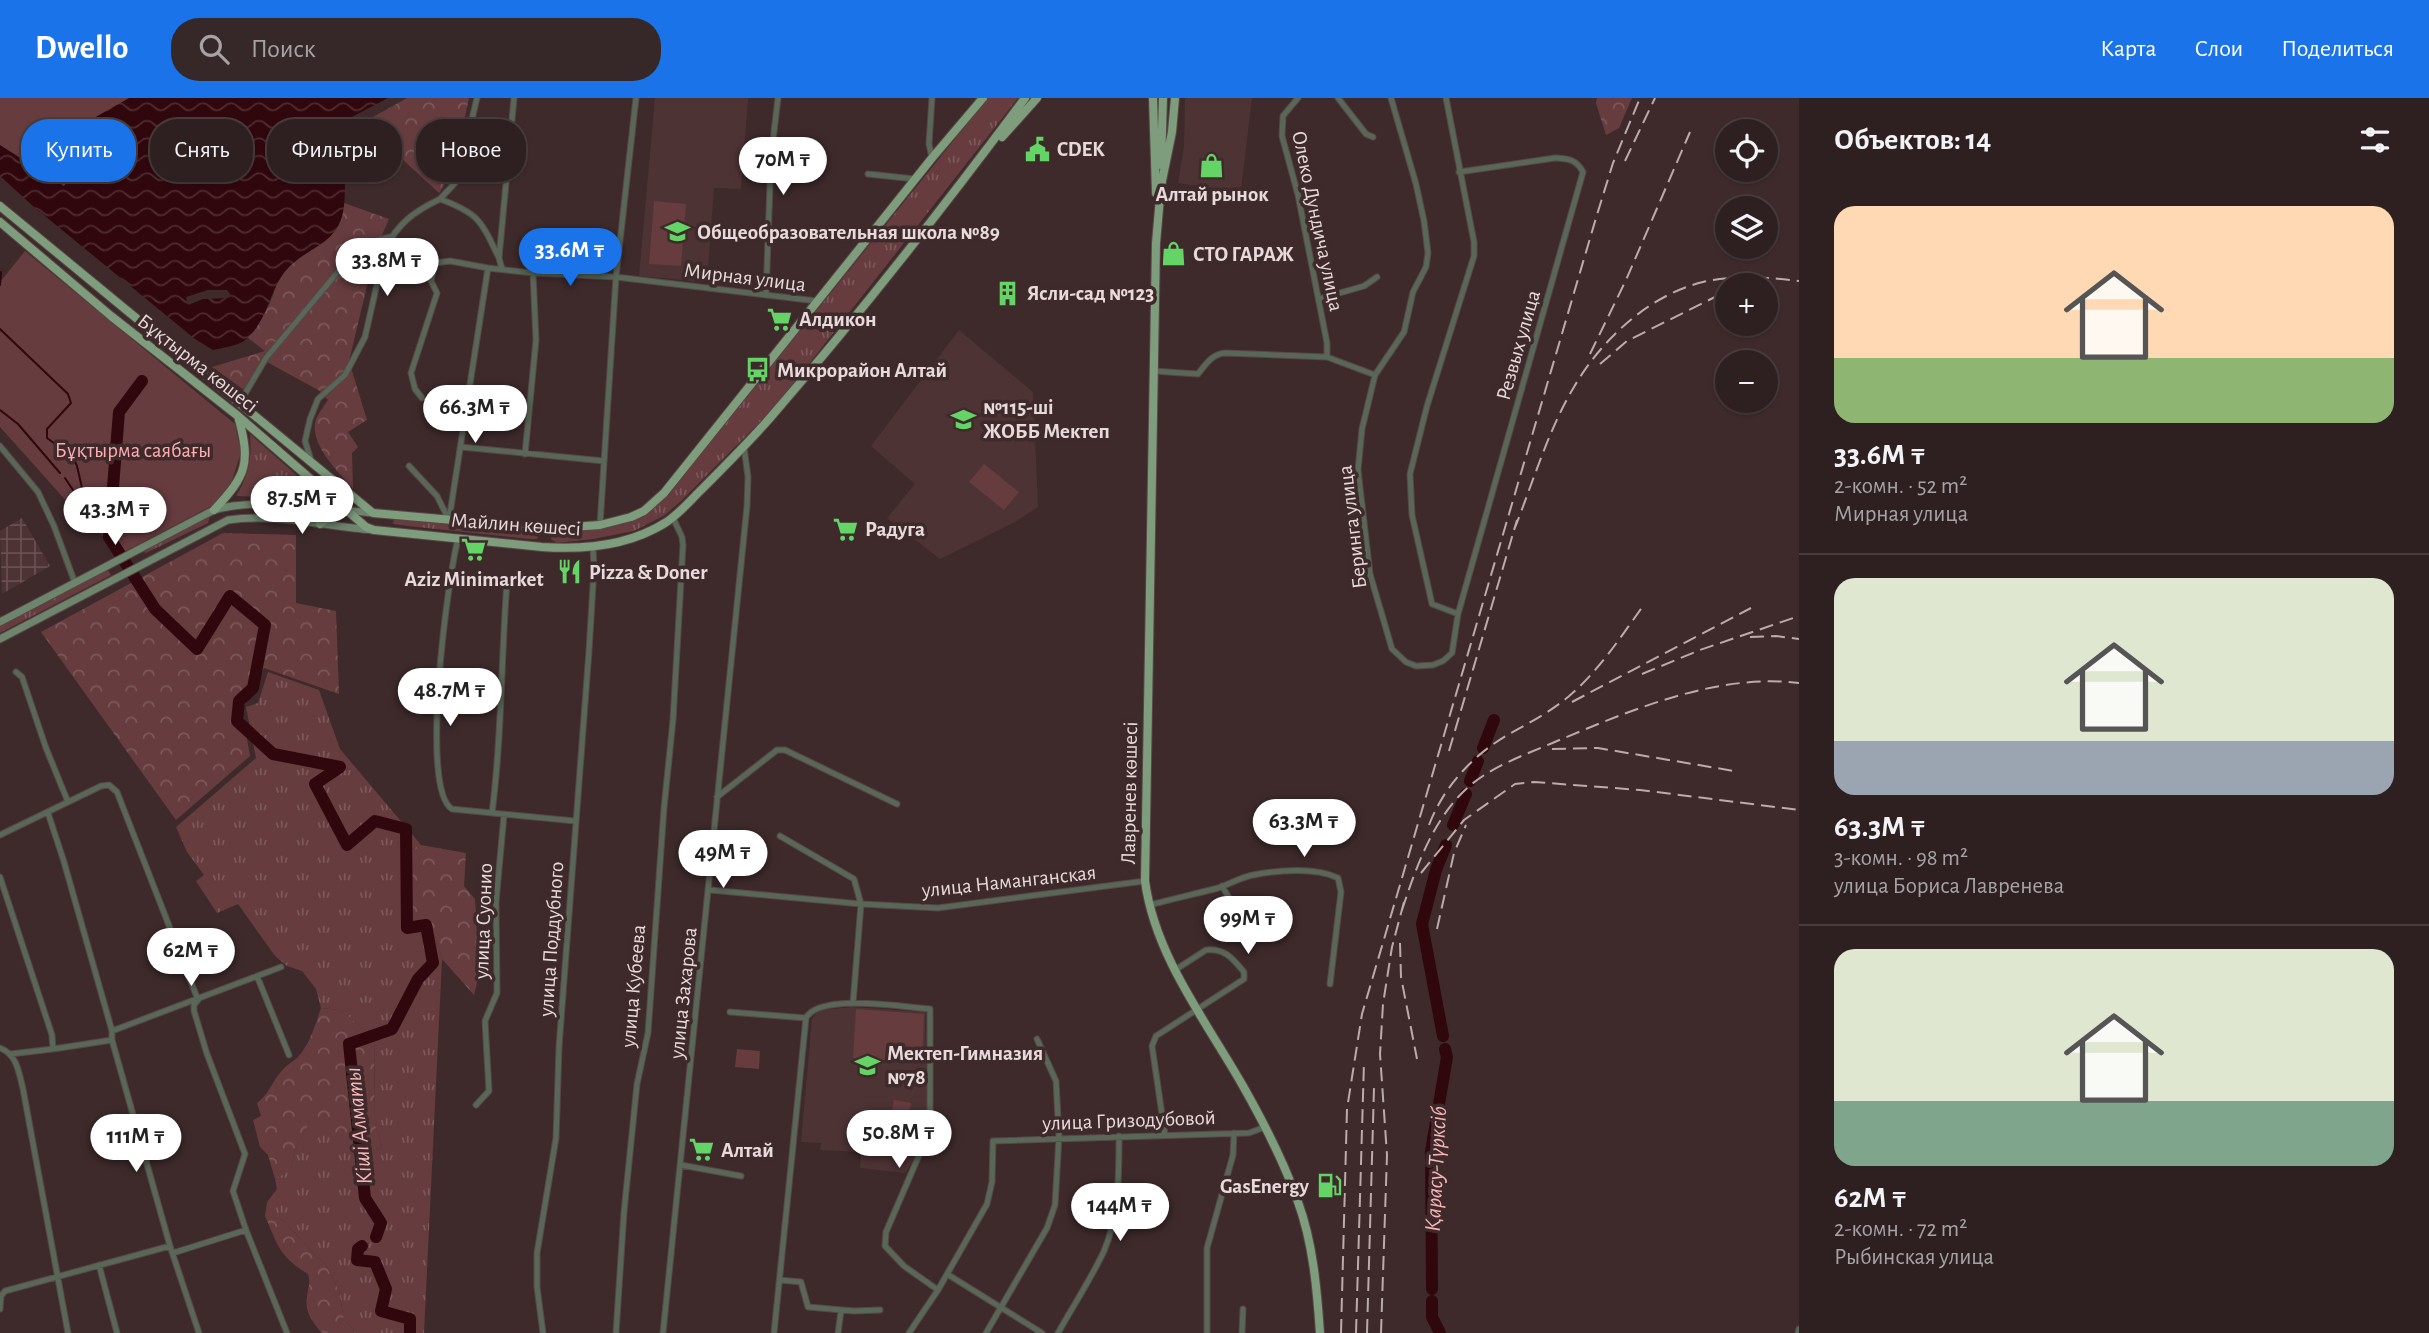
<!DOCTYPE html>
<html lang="ru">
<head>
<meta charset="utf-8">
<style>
	body { margin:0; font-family:"Alegreya Sans",sans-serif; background:#362829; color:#f1f3f6; height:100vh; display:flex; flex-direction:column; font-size:26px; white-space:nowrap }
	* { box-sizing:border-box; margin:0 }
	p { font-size:23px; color:#a7a3a5 }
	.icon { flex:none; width:38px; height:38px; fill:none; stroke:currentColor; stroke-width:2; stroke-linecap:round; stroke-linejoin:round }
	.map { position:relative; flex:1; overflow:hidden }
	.panel { display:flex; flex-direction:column; background:#2e2020; width:630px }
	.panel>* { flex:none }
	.hud { position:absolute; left:21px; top:21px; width:665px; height:63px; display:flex; gap:14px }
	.buttons { position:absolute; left:1715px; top:21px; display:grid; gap:14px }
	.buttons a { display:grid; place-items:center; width:63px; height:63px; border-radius:50%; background:#2e2020; box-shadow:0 2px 5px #0004,0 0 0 2px #493e3e; font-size:35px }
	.price { position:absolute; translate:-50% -60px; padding:0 16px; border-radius:24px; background:#fff; color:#222; font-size:23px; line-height:46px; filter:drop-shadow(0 2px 4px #0008) }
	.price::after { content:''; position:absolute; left:50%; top:42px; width:21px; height:16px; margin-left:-10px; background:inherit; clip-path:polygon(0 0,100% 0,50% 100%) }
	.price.active { background:#1a73e8; color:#fff }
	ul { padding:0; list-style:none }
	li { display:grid; align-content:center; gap:14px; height:371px; padding:0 35px }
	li+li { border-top:2px solid #493e3e }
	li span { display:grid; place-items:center; height:217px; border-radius:21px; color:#555 }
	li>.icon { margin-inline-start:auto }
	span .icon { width:126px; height:126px; fill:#fffc; stroke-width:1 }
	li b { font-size:30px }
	h2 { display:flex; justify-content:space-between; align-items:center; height:84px; padding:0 35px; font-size:30px }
	.chip { padding:0 24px; border-radius:28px; background:#2e2020; box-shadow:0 2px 5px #0004,0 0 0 2px #493e3e; font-size:24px; line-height:63px }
	.chip.active { background:#1a73e8; color:#fff }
	header { display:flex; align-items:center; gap:42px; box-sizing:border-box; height:98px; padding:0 35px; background:#1a73e8; color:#fff }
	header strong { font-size:33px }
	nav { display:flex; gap:38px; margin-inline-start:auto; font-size:24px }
	.search { width:490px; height:63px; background:#362829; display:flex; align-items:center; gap:18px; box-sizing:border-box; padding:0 24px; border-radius:28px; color:#a7a3a5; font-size:26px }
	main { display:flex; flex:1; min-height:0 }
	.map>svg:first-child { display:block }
</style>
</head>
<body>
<header>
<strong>Dwello</strong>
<div class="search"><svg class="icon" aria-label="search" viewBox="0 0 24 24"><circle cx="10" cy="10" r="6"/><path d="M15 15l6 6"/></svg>Поиск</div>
<nav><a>Карта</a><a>Слои</a><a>Поделиться</a></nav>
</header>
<main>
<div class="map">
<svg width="1799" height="1235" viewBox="0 0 1799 1235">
	<defs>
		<pattern id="industrial-grid" width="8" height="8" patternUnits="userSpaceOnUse" patternTransform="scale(1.75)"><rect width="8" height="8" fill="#4e3335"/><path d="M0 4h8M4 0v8" fill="none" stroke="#685052"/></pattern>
		<pattern id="grass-tufts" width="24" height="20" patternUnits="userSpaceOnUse" patternTransform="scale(1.75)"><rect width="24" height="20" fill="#663c3f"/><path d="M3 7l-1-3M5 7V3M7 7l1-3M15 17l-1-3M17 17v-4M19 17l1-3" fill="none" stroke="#7c585a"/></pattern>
		<pattern id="forest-crowns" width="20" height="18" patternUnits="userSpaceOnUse" patternTransform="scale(1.75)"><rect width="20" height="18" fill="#663c3f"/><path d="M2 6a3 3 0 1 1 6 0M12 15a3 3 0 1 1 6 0" fill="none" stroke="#7c585a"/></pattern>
		<pattern id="water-waves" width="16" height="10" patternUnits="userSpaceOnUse" patternTransform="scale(1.75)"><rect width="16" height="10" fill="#31070e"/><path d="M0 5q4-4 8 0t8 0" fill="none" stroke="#4f2b30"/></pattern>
	</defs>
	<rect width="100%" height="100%" fill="#3e2a2b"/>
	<path fill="#4e3335" d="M655,0H748L741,91L714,90L707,184L639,178Z
		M1185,0H1252L1241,91L1236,99L1231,102H1220L1211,91L1207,89L1178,85L1184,48Z
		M959,232L1033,294L1038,409L1015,424L940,461L887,420L915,386L871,348Z
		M852,909L925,914L927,1013L917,1055L905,1075L860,1070L861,1054L820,1052L821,1045L801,1044L812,921L816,915L823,912Z"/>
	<path fill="url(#industrial-grid)" d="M22,420L50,468L2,496L0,433Z"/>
	<path fill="url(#grass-tufts)" d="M988,0H1018L775,309L681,403L665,417L634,433L593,441L557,445L551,441L553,434C595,433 634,427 666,399Z
		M250,336L319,397L309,401L236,398C249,377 252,360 250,336Z
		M210,418L208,425L146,455L143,454Z
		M394,421L532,431L538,432L540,435L537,441H529L408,428L393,426Z
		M108,472L111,477L0,535V527Z
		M268,574L319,592L340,651L421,747L407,753L411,781L432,828L442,861L424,1235H356L344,1221L339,1193L325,1165L316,1158L283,1122L265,1118L267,1104L277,1091L275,1081L291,1071L294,1055L311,1020L361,1059L382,1049L375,1026L374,939L340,912L321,910L316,891L302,873L287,868L275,858L238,806L217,815L196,783L204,777L187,754L176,729L256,660L246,609L258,605Z"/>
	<path fill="url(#forest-crowns)" d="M407,0H469L453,74L439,95L402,61L354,62L357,28Z
		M1597,0H1632L1619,30L1606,37L1596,5Z
		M344,105L389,121L376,151L349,263L367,322L348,334L358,349L352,355L353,391C339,374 308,346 316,321C319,314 324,308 328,302L320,293L265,263V255L244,292L212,269L265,253L247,239C257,229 266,215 271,202C275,193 276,185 282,177C304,148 341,148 344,105Z
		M223,435L296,437V505L336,513L339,596L264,570L242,613L250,658L176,722L41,534Z
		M421,747L466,755L464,788L475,801L479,876L474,897L442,861L432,828L413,818L407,753Z
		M321,910L340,912L374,939L375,1026L382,1049L361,1059L311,1021L294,1055L291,1072L275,1081L268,1057L260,1049L253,1022L261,1018L257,1005C268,997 271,986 280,975C285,968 291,965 297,960C310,946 315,928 321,910Z
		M265,1118L283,1122L315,1157L325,1165L339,1193L344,1221L356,1235H322C313,1225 304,1213 307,1199C308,1189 311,1186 308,1176C279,1158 278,1148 265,1118Z"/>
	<path fill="#663c3f" d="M0,0H129L70,46L74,74L64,89L0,47Z
		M654,103L686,106L681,168L649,166Z
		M25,153L235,326L241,354L232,383L215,406L124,454L86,425L0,329V184Z
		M984,366L1019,394L1004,412L969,384Z
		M856,911L924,916L922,965L853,960Z
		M737,951L760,953L759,971L735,969Z
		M894,1002L911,1005L902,1051L886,1048Z"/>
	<path fill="url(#water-waves)" fill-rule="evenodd" d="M129,0H388L350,20L343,33C343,56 349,105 340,124C331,147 304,152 288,170C269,190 268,225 244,243C236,248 222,250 213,252L195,241L34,109L0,78V47L64,88L74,74L70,46L73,32ZM208,192H227L230,196L228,200L203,201L188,207L186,199Z"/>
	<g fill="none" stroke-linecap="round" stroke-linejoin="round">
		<path stroke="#31070e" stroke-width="2" d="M0,187L1,174
			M0,231L68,296L71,305L47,331V340L73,359L77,368L88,416L93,424L109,439
			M0,312L18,326L60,375
			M65,380L77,398L82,400"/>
		<path stroke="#31070e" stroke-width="12" d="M142,283L119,314L109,439L155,511L197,551L230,498L265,527L253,590L239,603L237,623L273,656L340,669L315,686L347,747L375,723L406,731L407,830L426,827L433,865L418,881L392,931L349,946L365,1100L381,1125L376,1139
			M1483,650L1494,622
			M1470,683L1478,663
			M1453,727L1466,696
			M1443,938L1422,826L1436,772L1446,747
			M362,1148L358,1151L357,1162L375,1164L386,1191L381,1213L410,1221V1235
			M1432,1191L1431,1053L1447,959L1445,951
			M1432,1203V1219L1440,1235"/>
		<defs>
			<path id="street" d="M932,0L929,46L932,60
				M1298,0L1283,18L1282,38L1298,97L1327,245V259
				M1338,0L1366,36L1373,39
				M1391,0L1416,86L1424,123L1428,155L1426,169L1413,194L1404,234L1375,277L1362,331L1358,372L1370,476L1392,551L1406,564L1416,568L1433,567L1443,563L1452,555L1458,516L1583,74C1576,61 1569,61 1555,60L1459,74
				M1446,0L1474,144V158L1427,308L1410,376L1412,417L1432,506L1458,516
				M868,76L915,81
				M440,101L455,85L460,71L477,0
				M502,171L499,160L514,0
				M766,197L771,59L778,0
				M1319,201L1364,188L1377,179
				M1153,273L1198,276C1206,266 1212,256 1225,255L1327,259L1375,277
				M422,300L415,291L411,275L437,195L431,183L435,165L450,163L488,170L533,175L616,179L817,203
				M239,306L266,260L357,151L367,145L390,139
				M0,348L38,394L54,428L75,485
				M461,349L604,363
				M525,356L536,242L533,175
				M311,362L305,343L310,321L318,301L345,277L365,239L385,151C398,125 415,113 440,101C480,116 481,123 499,160
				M409,368L437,398L449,422L488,170
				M600,427L616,179L636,0
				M458,441C448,479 419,691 452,711L575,723
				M16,574L22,579L46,650L68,704
				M717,699L777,652H785L897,706
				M48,715L64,764L112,933V942
				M492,715C502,639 501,561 507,484
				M0,737L101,688L109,687L117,694L198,902L194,907V913L207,956L245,1056L233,1093L246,1132L287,1235
				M780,738L854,781L861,806L853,905
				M0,779L52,937L53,951L10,956
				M1222,788L1245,826
				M710,792L861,806L938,810L1145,783
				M1150,807C1172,801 1195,796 1218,790C1230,786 1241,779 1253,777C1278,772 1316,769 1338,780L1341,794L1330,886
				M257,878L289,957
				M730,914L806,920
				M112,933L281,869
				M0,950C17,956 19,975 23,991L68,1235
				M53,951L112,942L170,1148L199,1235
				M476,1007L489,993L485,923L497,895L496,804L504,717
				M1165,1037L1152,948L1156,938L1244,881V874C1233,861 1225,850 1206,852L1175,872
				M681,1067L741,1078
				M173,1155L246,1132
				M99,1167L117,1235
				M947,1176L1042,1235
				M780,1182L801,1184L808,1209L854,1213L880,1212
				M0,1211L1,1198L5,1193L170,1148
				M543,1235L537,1189V1155L556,1040L559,949L589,553L594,471L593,449
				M616,1235L624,1114L637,986L648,935L664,710L673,622L683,447L682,439L673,420
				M663,1235L747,408L748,379L744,349
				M774,1235L806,920C819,895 904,909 930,911V1015L920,1055L886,1134L885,1148L904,1168L938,1192
				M838,1235L841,1213
				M909,1235L938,1192L987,1106L992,1084L993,1043L1249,1035L1265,1029
				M986,1235L1047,1130L1055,1107L1059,1039L1056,983L1037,941
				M1058,1235C1073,1208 1091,1181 1104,1153C1119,1118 1119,1076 1119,1038
				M1207,1235V1150L1233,1057L1234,1035
				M1242,1235L1243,1211
				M1798,1235L1799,1231"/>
			<path id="secondary" d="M0,524L214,412C256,399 328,411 373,415
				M0,541L228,422C275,415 324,428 372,432"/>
			<path id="primary" d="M1153,0L1156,95
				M1175,0L1172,34L1161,88L1156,145L1145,783C1155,858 1206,923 1243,988C1264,1025 1284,1064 1298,1104C1313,1145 1317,1191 1320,1235
				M1002,39L1037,0
				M1161,67L1163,0
				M0,108L373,415L544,430L572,429L600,427L631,419L644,413L664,395L932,60L983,0
				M0,124L111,218L238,318L366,429L374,432L542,449C584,452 628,448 665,425C678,417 689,404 700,393C724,369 748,345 770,320C859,217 944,109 1025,0
				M214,412C247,377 251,365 238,318
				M320,426L338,412L341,404"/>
		</defs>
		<use href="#street" stroke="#594647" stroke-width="7"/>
		<use href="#secondary" stroke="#594647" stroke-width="9"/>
		<use href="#primary" stroke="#594647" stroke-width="10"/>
		<use href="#street" stroke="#586758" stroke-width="5"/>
		<use href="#secondary" stroke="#6e856d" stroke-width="7"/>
		<use href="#primary" stroke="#7e9d7d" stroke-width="8"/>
		<path stroke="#bbabac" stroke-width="2" stroke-dasharray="14 7" stroke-linecap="butt" d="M1625,63L1655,0
			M1590,256L1626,182L1690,34
			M1600,266L1627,243L1721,196
			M1514,432C1532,387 1549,330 1574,289C1601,242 1649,197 1703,184C1734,177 1768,179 1799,183
			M1750,539L1776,538L1799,541
			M1642,576L1700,552L1799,518
			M1572,604L1751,510
			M1552,651L1598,650L1734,673
			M1449,653L1517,422
			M1429,727C1444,688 1473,657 1509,636C1529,625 1550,614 1568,599C1598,574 1620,540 1643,508
			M1421,775L1464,722L1515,686L1534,684L1640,692L1799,712
			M1402,812C1416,770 1431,726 1463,694C1488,669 1525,657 1557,643C1632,612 1716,575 1799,585
			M1437,831L1454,755L1466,727
			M1400,845L1401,879L1417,961
			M1341,1235L1347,1011L1362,916L1596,120L1613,65L1640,0
			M1356,1235L1364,964
			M1367,1235L1374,990
			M1381,1235L1387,1057L1380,956L1383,906L1392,849L1404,804"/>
	</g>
	<defs>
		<symbol id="civic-bare" viewBox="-9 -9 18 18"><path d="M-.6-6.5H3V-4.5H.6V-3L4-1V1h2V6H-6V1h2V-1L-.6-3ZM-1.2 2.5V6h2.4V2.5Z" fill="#65d467" stroke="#3e2a2b" stroke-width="2.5" paint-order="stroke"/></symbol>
		<symbol id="shop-bare" viewBox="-9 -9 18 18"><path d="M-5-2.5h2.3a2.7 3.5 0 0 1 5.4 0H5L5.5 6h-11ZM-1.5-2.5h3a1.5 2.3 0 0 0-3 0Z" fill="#65d467" stroke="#3e2a2b" stroke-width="2.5" paint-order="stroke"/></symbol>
		<symbol id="school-bare" viewBox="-9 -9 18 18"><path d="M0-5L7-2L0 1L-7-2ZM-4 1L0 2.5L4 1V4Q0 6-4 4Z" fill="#65d467" stroke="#3e2a2b" stroke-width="2.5" paint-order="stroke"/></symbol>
		<symbol id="building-bare" viewBox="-9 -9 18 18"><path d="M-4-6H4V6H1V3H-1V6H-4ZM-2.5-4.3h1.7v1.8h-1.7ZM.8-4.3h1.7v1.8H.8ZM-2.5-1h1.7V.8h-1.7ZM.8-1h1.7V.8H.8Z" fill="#65d467" stroke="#3e2a2b" stroke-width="2.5" paint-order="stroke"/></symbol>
		<symbol id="supermarket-bare" viewBox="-9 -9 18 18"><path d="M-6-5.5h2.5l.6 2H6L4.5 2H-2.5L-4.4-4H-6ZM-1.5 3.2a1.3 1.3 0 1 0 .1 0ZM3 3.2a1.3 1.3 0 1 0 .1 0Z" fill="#65d467" stroke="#3e2a2b" stroke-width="2.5" paint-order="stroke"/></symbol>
		<symbol id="bus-bare" viewBox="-9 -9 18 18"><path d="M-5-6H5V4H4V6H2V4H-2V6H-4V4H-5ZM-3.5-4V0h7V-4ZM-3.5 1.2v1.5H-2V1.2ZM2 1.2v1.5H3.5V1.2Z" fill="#65d467" stroke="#3e2a2b" stroke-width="2.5" paint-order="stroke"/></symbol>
		<symbol id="restaurant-bare" viewBox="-9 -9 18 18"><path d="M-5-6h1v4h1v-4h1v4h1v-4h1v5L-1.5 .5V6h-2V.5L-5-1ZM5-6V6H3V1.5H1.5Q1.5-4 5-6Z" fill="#65d467" stroke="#3e2a2b" stroke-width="2.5" paint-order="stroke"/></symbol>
		<symbol id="fuel-bare" viewBox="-9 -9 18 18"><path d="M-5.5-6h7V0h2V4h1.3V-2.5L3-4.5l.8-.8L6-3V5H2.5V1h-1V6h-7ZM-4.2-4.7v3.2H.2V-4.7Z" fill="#65d467" stroke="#3e2a2b" stroke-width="2.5" paint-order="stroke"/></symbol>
	</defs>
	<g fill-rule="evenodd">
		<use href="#civic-bare" x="1020" y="34" width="35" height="35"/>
		<use href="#shop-bare" x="1194" y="50" width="35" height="35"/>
		<use href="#school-bare" x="660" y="116" width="35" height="35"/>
		<use href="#shop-bare" x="1156" y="138" width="35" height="35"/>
		<use href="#building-bare" x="990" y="178" width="35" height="35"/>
		<use href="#supermarket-bare" x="762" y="204" width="35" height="35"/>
		<use href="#bus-bare" x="740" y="254" width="35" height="35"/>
		<use href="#school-bare" x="946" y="304" width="35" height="35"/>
		<use href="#supermarket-bare" x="828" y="414" width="35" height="35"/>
		<use href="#supermarket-bare" x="456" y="434" width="35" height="35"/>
		<use href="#restaurant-bare" x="552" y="456" width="35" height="35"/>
		<use href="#school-bare" x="850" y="950" width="35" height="35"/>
		<use href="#supermarket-bare" x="684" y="1034" width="35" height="35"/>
		<use href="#fuel-bare" x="1312" y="1070" width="35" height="35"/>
	</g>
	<g text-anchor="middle" stroke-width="7" stroke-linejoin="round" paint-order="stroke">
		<g font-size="21" font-weight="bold" fill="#e8dadb" stroke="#3e2a2b" text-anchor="start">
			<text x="1057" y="58">CDEK</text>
			<text x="1212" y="103" text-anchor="middle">Алтай рынок</text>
			<text x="697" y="141">Общеобразовательная школа №89</text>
			<text x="1193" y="163">СТО ГАРАЖ</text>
			<text x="1027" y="202">Ясли-сад №123</text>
			<text x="799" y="228">Алдикон</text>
			<text x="777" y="279">Микрорайон Алтай</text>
			<text x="983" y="316">№115-ші<tspan x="983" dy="24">ЖОББ Мектеп</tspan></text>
			<text x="865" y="438">Радуга</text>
			<text x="589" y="481">Pizza &amp; Doner</text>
			<text x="474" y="488" text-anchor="middle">Aziz Minimarket</text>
			<text x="887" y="962">Мектеп-Гимназия<tspan x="887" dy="24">№78</tspan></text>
			<text x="721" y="1059">Алтай</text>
			<text x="1309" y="1095" text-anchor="end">GasEnergy</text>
		</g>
		<g font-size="21" fill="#e8dadb" stroke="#3e2a2b">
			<text transform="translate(1318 123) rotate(78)" y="7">Олеко Дундича улица</text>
			<text transform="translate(745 179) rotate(7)" y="7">Мирная улица</text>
			<text transform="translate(1518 247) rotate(-74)" y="7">Резвых улица</text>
			<text transform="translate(198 265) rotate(38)" y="7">Бұқтырма көшесі</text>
			<text transform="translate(516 426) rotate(4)" y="7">Майлин көшесі</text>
			<text transform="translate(1352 429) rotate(-97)" y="7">Беринга улица</text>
			<text transform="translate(1129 695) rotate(-89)" y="7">Лавренев көшесі</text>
			<text transform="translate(1009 783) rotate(-6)" y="7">улица Наманганская</text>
			<text transform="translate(483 823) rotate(-88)" y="7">улица Суонио</text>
			<text transform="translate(551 841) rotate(-86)" y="7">улица Поддубного</text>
			<text transform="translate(633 888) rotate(-85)" y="7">улица Кубеева</text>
			<text transform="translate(683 895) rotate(-84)" y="7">улица Захарова</text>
			<text transform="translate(1129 1022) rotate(-2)" y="7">улица Гризодубовой</text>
		</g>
		<g font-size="21" fill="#ffadb2" stroke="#3e2a2b">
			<text x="133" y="359">Бұқтырма саябағы</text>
		</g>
		<g font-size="23" font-style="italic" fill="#f7b5b9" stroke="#3e2a2b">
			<text transform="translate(358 1028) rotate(-96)" y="8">Кіші Алматы</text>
			<text transform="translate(1435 1071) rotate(-87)" y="8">Қарасу-Түрксіб</text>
		</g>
	</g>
</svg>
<div class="buttons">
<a><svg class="icon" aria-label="locate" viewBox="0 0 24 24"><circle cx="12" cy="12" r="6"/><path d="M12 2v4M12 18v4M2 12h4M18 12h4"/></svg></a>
<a><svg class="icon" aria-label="layers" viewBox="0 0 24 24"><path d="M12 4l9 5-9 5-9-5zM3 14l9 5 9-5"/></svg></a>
<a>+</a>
<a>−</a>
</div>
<b class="price" style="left:783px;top:99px">70M ₸</b>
<b class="price active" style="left:570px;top:190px">33.6M ₸</b>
<b class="price" style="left:387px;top:200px">33.8M ₸</b>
<b class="price" style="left:475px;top:347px">66.3M ₸</b>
<b class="price" style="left:302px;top:438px">87.5M ₸</b>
<b class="price" style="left:115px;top:449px">43.3M ₸</b>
<b class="price" style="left:450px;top:630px">48.7M ₸</b>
<b class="price" style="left:1304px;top:761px">63.3M ₸</b>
<b class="price" style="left:723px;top:792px">49M ₸</b>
<b class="price" style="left:1248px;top:858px">99M ₸</b>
<b class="price" style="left:191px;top:890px">62M ₸</b>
<b class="price" style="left:899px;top:1072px">50.8M ₸</b>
<b class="price" style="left:136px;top:1076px">111M ₸</b>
<b class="price" style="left:1120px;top:1145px">144M ₸</b>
<div class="hud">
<a class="chip active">Купить</a>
<a class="chip">Снять</a>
<a class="chip">Фильтры</a>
<a class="chip">Новое</a>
</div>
</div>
<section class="panel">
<h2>Объектов: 14<svg class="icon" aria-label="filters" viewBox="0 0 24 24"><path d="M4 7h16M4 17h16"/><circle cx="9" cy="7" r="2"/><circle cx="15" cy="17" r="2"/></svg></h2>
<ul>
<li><span style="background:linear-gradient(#ffd9b3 70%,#8fb573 0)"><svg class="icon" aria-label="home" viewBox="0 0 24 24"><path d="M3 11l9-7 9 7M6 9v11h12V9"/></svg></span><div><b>33.6M ₸</b><p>2-комн. · 52 m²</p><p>Мирная улица</p></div></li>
<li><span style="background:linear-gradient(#dfe7d0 75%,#9aa5b1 0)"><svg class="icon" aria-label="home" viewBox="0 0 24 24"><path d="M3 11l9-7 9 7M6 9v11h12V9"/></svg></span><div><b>63.3M ₸</b><p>3-комн. · 98 m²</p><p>улица Бориса Лавренева</p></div></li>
<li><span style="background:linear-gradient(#dfe7d0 70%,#7fa58c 0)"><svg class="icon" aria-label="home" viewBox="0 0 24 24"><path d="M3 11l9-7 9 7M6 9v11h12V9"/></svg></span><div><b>62M ₸</b><p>2-комн. · 72 m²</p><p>Рыбинская улица</p></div></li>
</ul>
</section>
</main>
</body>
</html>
